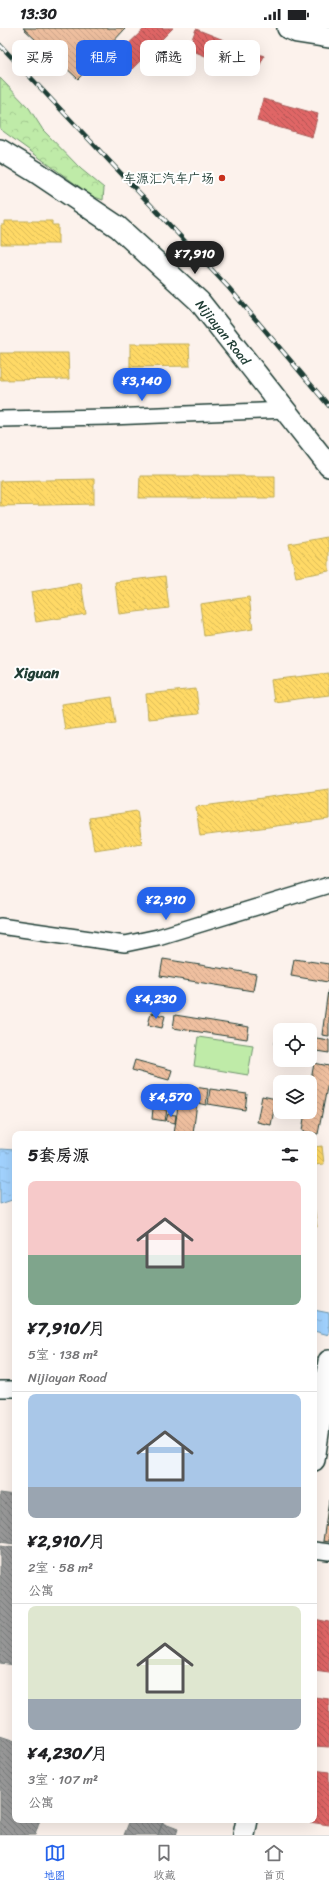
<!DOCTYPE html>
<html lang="zh">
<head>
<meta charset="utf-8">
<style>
	body { margin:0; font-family:Sriracha,"LXGW WenKai TC",sans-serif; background:#f6f6f6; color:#202124; height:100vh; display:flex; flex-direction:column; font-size:15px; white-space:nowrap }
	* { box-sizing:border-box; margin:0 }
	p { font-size:13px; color:#757577 }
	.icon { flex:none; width:22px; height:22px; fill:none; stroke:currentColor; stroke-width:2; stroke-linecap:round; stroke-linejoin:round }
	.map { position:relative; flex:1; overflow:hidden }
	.sheet { position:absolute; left:12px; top:1103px; width:305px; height:692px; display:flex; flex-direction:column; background:#fff; border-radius:8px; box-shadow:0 4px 16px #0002 }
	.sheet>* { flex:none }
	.top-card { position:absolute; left:12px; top:12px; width:305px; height:36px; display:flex; gap:8px }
	.controls { position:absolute; left:273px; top:995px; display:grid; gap:8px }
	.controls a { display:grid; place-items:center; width:44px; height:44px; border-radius:8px; background:#fff; box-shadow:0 4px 16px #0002; font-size:20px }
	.price { position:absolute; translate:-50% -34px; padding:0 9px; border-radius:14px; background:#2563eb; color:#fff; font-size:13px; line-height:26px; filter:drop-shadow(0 1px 2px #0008) }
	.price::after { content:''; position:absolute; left:50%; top:24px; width:12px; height:9px; margin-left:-6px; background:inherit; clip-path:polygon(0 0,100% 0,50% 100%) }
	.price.selected { background:#222; color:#fff }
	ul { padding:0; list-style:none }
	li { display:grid; align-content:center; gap:8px; height:212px; padding:0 16px }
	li+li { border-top:1px solid #e0e0e0 }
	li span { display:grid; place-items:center; height:124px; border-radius:8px; color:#555 }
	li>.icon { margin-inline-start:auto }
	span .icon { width:72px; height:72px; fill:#fffc; stroke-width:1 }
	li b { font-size:17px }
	h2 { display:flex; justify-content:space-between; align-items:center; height:48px; padding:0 16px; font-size:17px }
	.tag { padding:0 14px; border-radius:8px; background:#fff; box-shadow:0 4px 16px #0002; font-size:14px; line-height:36px }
	.tag.selected { background:#2563eb; color:#fff }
	.status { display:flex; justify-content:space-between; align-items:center; height:28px; padding:0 20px; background:#fff; direction:ltr }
	.status svg { height:11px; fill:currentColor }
	.menu { display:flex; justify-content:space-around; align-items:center; height:56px; border-top:1px solid #e0e0e0; background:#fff; font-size:11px; color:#757577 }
	.menu a { display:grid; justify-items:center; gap:2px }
	.menu .selected { color:#2563eb }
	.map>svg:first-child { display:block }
</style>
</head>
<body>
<div class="status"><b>13:30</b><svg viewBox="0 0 49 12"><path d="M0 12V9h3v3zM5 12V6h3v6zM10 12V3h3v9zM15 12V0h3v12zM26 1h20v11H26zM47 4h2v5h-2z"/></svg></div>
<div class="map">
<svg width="329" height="1807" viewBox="0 0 329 1807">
	<defs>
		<pattern id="forest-crowns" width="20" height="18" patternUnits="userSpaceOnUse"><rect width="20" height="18" fill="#bfeba8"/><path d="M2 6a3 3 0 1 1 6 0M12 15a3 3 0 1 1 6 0" fill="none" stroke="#a4ca91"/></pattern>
		<pattern id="water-ripples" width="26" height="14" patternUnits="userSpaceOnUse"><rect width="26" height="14" fill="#a2d3ff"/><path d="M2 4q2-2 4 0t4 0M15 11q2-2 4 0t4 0" fill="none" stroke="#8bb6db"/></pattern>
		<pattern id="homes-back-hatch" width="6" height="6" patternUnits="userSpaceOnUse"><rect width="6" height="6" fill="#ffd966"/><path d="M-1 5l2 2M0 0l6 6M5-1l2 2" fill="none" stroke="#dabb59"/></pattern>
		<pattern id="shops-back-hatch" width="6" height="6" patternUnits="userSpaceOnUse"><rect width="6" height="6" fill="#e06666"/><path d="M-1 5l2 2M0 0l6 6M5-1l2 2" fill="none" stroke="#b55555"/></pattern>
		<pattern id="industry-back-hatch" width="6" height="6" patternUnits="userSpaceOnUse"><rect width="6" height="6" fill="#999"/><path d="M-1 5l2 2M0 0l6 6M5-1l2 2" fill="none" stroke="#7c7e7e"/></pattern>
		<pattern id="building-back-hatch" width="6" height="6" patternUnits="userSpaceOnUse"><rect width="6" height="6" fill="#efbf9f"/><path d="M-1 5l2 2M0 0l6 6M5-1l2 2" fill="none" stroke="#cca58a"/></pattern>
	</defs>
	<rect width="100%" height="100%" fill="#fcf2ec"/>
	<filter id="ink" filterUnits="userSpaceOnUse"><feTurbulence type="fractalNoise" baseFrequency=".025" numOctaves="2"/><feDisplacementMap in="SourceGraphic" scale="8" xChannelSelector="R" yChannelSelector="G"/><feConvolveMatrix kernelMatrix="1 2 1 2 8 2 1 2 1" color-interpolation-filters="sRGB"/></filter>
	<g filter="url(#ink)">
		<path fill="#bfeba8" stroke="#6f946e" d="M198,1009L253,1017L248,1047L194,1038Z"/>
		<path fill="url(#forest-crowns)" stroke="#6f946e" d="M0,50L29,80L43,102L81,141L104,160L103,172L92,168L0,101Z"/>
		<path fill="url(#water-ripples)" stroke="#6e97ae" d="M0,1121L15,1122V1171L0,1176Z
			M314,1282L329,1285V1307L314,1303Z"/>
		<path fill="url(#homes-back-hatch)" stroke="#bcaa57" d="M5,193H52V197H58V216H1V197H5Z
			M130,316H189L190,338L130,339Z
			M0,325H68L69,351L0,352Z
			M140,448H275V470H139Z
			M94,451V476L0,478V453Z
			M327,509L329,521V543L296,549L289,516Z
			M165,548L169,580L119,586L115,554Z
			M81,555L86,586L36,594L31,564Z
			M249,569L253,601L204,608L200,576Z
			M329,645V667L274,674L271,652Z
			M196,661L199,686L148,691L146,666Z
			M112,669L116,695L65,702L61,676Z
			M329,761V791L200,808L196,779Z
			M137,783L142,815L94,822L89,790Z
			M322,1118L324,1136L314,1137V1119Z
			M314,1178L317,1199H314Z"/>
		<path fill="url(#shops-back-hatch)" stroke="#a65a57" d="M145,0H173L132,41L118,26Z
			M196,1L264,28L255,48L188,21Z
			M263,71L318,86L312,109L257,93Z
			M314,1591L329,1594V1645L314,1643Z
			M314,1669L329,1671V1719L314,1718Z
			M314,1742L329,1744V1797L296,1792H314Z"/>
		<path fill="url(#industry-back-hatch)" stroke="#747d7b" d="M0,1465L15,1467V1516L0,1514Z
			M0,1518L15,1520V1637L0,1635Z
			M0,1708L15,1713V1792H40L35,1807H0Z
			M130,1792H164L158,1807H124Z
			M162,1795L178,1801L176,1807H158Z"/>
		<path fill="url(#building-back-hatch)" stroke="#1f3d34" d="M23,0H124L125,1L78,51Z
			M163,931L256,946L253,963L160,948Z
			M294,931L329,936L328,954L291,948Z
			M328,962H329V1008L322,1007Z
			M151,985L165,988L162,1000L148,997Z
			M175,987L249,999L247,1011L173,1000Z
			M277,1003L280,1004V1017L275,1016Z
			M310,1009L329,1012V1025L310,1022Z
			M135,1032L172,1042L169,1052L132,1042Z
			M314,1035L329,1038V1049L318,1106L302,1103L305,1084H310V1058Z
			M181,1057L208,1061L206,1077L197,1075L193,1106H174Z
			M210,1061L247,1066L245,1082L208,1076Z
			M262,1068L276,1071L271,1097L257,1094Z
			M153,1080L167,1082L165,1093L152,1091Z
			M168,1086L176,1087L175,1095L166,1093Z
			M329,1472V1514L323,1513Z"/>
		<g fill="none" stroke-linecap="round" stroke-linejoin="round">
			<defs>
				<path id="street" d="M0,391L110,389L285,382
					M0,898L125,916L158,909L329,857
					M0,1361H15
					M314,1522L329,1524"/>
				<g id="secondary">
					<path d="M288,0L297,4L329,9"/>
					<path id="s1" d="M0,122L36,144L118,199L199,273L329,438"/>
					<path d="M314,1432L329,1333"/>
					<path d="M244,1807L247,1792"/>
				</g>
			</defs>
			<use href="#street" stroke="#1f3d34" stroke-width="18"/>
			<use href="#secondary" stroke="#1f3d34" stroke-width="24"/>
			<use href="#street" stroke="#fff" stroke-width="15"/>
			<use href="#secondary" stroke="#fff" stroke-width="21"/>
			<defs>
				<path id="rail" d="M0,17L229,260L329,378"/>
			</defs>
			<use href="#rail" stroke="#1f3d34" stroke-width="4.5"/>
			<use href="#rail" stroke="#fff" stroke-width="3" stroke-dasharray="9" stroke-linecap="butt"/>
		</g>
	</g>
	<circle fill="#c8321e" stroke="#fff" stroke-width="1.5" cx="222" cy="150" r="4"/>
	<g text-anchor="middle" stroke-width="4" stroke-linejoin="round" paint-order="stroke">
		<g font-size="13" fill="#1f3d34" stroke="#fff" text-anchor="end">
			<text x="214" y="155">车源汇汽车广场</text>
		</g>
		<g font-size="13" fill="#1f3d34" stroke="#fff">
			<text dy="5" stroke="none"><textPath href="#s1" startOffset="290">Nijiayan Road</textPath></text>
		</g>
		<g font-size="15" font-weight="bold" fill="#1f3d34" stroke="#fff">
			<text x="37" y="650">Xiguan</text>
		</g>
	</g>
</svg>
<div class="controls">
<a><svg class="icon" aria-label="locate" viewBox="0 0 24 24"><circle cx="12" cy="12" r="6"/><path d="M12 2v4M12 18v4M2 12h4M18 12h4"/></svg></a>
<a><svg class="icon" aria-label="layers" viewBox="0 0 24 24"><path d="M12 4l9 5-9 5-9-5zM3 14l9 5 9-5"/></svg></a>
</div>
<b class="price selected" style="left:195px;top:247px">¥7,910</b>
<b class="price" style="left:142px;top:374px">¥3,140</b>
<b class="price" style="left:166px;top:893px">¥2,910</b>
<b class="price" style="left:156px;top:992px">¥4,230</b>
<b class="price" style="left:171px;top:1090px">¥4,570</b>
<div class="top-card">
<a class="tag">买房</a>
<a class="tag selected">租房</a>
<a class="tag">筛选</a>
<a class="tag">新上</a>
</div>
<section class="sheet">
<h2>5套房源<svg class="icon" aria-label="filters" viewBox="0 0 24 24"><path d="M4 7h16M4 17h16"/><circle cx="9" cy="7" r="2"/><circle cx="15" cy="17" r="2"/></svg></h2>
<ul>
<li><span style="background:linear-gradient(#f6c9c9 60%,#7fa58c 0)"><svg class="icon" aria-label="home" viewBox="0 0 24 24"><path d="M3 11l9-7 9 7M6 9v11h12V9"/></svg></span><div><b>¥7,910/月</b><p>5室 · 138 m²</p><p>Nijiayan Road</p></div></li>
<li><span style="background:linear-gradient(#a9c7e8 75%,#9aa5b1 0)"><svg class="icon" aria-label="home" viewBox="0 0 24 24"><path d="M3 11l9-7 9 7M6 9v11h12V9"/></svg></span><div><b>¥2,910/月</b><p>2室 · 58 m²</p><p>公寓</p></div></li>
<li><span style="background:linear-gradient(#dfe7d0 75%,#9aa5b1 0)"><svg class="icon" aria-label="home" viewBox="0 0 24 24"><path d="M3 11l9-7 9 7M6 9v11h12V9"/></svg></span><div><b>¥4,230/月</b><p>3室 · 107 m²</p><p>公寓</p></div></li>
</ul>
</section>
</div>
<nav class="menu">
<a class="selected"><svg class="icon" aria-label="map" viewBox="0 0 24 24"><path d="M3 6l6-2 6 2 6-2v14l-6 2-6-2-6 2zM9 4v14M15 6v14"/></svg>地图</a>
<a><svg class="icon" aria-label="saved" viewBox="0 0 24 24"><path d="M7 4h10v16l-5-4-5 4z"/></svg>收藏</a>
<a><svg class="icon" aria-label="home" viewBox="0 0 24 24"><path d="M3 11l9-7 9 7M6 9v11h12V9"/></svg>首页</a>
</nav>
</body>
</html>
